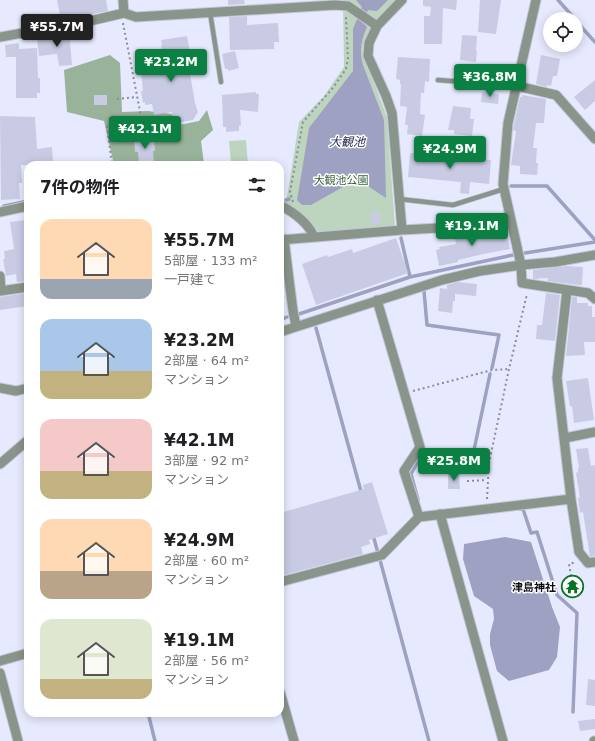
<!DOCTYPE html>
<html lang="ja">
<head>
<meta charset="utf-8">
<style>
	body { margin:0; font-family:"DejaVu Sans","Noto Sans JP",sans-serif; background:#f2f2f2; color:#202124; height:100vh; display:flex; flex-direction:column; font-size:15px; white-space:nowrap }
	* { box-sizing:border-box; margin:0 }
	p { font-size:13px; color:#757577 }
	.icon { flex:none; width:22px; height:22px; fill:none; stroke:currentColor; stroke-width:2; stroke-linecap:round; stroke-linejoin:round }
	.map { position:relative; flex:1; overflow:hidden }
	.side { position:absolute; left:24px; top:161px; width:260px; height:556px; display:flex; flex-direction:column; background:#fff; border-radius:12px; box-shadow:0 2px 10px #0003 }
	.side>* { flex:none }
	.controls { position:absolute; left:543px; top:12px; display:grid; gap:8px }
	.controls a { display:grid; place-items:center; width:40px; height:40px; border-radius:50%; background:#fff; box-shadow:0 2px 10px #0003; font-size:20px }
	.price { position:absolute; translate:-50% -34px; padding:0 9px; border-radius:4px; background:#0b8043; color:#fff; font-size:13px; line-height:26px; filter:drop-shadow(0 1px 2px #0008) }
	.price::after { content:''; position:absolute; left:50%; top:24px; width:12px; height:9px; margin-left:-6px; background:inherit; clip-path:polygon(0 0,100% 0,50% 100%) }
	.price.on { background:#222; color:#fff }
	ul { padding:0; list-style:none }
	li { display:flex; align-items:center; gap:12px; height:100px; padding:0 16px }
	li span { display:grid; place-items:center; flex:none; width:112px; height:80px; border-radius:12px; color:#555 }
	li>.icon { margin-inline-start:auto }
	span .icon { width:48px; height:48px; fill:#fffc; stroke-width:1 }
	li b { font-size:17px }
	h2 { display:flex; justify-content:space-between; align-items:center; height:48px; padding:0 16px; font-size:17px }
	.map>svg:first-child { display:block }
</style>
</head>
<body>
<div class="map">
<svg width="595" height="741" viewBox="0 0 595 741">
	<rect width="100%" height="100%" fill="#e7eafe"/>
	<path fill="#bdd4be" d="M343,0H397C381,17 364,29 363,53L387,117L395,227L319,232L286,203L299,122L324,96L344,67Z
		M246,140L248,165H205L231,163L229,141Z"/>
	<path fill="#99b39a" d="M110,55L120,63L122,112L148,111L172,114L179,125L199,121L207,110L213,130L201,141L204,164L202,165H114L104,121L67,112L64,70Z"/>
	<path fill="#9ea1c1" d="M356,0H388L377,11L368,10L362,22L367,27C361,40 359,51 363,65L384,120L386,198L357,179L311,205H302L297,200L309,128L353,71V29L362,7Z
		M505,537L531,542L552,607L560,627L557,657L549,670L509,681L497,671L490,645V634L494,619L493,609L474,596L463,559L464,544Z"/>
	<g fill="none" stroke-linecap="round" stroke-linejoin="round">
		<path stroke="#9ea1c1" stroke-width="3.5" d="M558,0L575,19
			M576,21L595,42
			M511,186H547L595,240
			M286,200L289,199
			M4,206L28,201
			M401,238L410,277
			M525,253L595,242
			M424,291L427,325L499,335L492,368
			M299,314L410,277L513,255
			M280,320L287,317
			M316,328L362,495
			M418,500L411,474L424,451L474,450L490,374
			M520,509H523L531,533L537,532L557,595L577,613L573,712
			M373,535L378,553
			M380,560L429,741
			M148,713L155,741"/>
	</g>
	<path fill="#c9cbe4" d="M57,0H106L108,11L61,20Z
		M228,0H244L245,4L228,5Z
		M423,0H457L456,10L443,8L442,44H424V16H430L431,7L423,6Z
		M480,0H501L496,34L478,32Z
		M247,16V25L278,23L279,42H274V49L230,50L229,17Z
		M69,31L72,65L59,66L57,54L39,56L37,38L56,37L55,33Z
		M462,35L477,36L476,51H477L476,62L460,60Z
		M187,36L190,52L187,56L195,103L198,112L193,120L181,122L180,119L174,120L172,112L154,115L152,104L145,105V102L143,103L141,91H143L141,70L165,67L161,45H162L161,40Z
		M19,43V49L37,48L38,78H40V93H37V98H16V57H6L5,45Z
		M235,51L239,68L228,71V69H225L222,54Z
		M541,55L560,59L557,76H553L551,86L547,85V87L536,84Z
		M398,57L430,59L429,82L425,81L424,93H421L420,114L425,115L422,136L407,134L408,125H405L407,107L400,106L401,84H400V80L396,79Z
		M595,80V101L585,110L574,97Z
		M256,92V94H259L258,112L240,110L241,126H239V131L226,132V127H223L222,95Z
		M482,92L499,94L498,104L481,102Z
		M94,95H107V105H94Z
		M522,95L546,99L544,123H536L533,148H537L536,163H538L537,175L520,174V166L511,165L516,131L513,130L514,124L520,97H522Z
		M453,106L471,108L470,119H474L472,136L454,134V130H448Z
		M0,116L35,117L37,149L52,147L53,161L48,162V165H21L22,183H19L20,199L1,200Z
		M148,136V140H154L155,151H153L154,165H139L138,152H135L134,137Z
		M410,153L491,160L489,184L470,182L469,194L460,193L461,182L408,177Z
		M371,212H380V224H371Z
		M26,220L28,235V281L17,282L16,274L6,276L3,259H5L4,251L14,249L10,222Z
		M478,229L480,238L507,232L510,249L483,254L458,260V262L439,266L436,250L440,249L439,247L456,244L454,234Z
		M396,238L408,273L316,305L302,264L327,255L328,257L352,249L353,253Z
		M566,266L583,267L582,285H578L547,281L548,278L533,279V270Z
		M458,282L477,284L476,296L455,294V301H453L452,313L438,311L440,288L447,289V285Z
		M28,293V306L0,310V297Z
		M546,293L560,295L555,341L536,339L537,325H542Z
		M572,297H577V303H588V306H592V317H595V342H584L585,355L566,356Z
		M588,378L594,420L574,423L572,406L570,407L566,381Z
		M588,448L591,466L595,465V556L590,557L583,512L580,513L578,498H580L576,473L578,472V468H579L576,449Z
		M448,474H459L460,489H448Z
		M372,482L388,534L369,540L370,544L361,547L363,554L280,576V513L364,489L363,485Z
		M588,679L595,680V706L586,705Z
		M595,719V729L580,731L578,721Z"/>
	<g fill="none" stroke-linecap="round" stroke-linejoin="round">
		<defs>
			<path id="lane" d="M210,12L221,82
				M438,80L517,86
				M399,199L453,205L504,189"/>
			<path id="street" d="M123,0L124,13
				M402,0L377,26L369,43L368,56L386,96L392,113L402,230
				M536,0L508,123L503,184L521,265L522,283L588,293L595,299
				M0,37L94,20L124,13L136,17L335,5L348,6L377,26
				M517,86L556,95L595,139
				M280,205C293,212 308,222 314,237
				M0,212L28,206
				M284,239L293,311L296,326
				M280,240L402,230L457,227L510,217
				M0,276L1,291
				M567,290L557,378L571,499L579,552L588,563L595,562
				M0,291L28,287
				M377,300L420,447L404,471L419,517
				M280,332L442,280L480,271L521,265L555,262L595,255
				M0,388L16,391L28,388
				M565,438L595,432
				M0,464L28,440
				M440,514L503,741
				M280,582L382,555L419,517L571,499
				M0,661L28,653
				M0,673L18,741
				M280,692L294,741
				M594,741H595"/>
		</defs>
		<use href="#lane" stroke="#c4c6d9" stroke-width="6"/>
		<use href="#street" stroke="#c4c6d9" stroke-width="11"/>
		<path stroke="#8a8c9b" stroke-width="2" stroke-dasharray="2 3" stroke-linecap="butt" d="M123,23L143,127
			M117,99L137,97
			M107,126L112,165
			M293,202L290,192L303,122L332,89L346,69L348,58L346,17
			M413,391L492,370L509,369
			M467,481L487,480
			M487,499L489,463L509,369L527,294
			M572,581L569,564L576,562"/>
		<use href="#lane" stroke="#89948a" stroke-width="4.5"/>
		<use href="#street" stroke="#89948a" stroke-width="9"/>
	</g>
	<defs>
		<symbol id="temple-ring" viewBox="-11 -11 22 22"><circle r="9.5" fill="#fff" stroke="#067325" stroke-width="1.5"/><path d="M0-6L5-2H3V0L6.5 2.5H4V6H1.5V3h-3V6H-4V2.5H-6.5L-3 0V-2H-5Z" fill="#067325"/></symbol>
	</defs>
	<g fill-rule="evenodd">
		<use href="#temple-ring" x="560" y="574" width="25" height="25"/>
	</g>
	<g text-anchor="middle" stroke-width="3" stroke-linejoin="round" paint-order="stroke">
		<g font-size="11" fill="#365f3a" stroke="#fff">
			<text x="341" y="184">大観池公園</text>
		</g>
		<g font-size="11" font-weight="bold" fill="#0c0c14" stroke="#fff" text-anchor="end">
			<text x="556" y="591">津島神社</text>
		</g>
		<g font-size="12" font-style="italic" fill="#282953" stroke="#fff">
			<text x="347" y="146">大観池</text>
		</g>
	</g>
</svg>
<div class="controls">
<a><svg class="icon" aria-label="locate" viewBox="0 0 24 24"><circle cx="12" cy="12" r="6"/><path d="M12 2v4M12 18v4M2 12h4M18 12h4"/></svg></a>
</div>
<b class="price on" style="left:57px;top:48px">¥55.7M</b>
<b class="price" style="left:171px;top:83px">¥23.2M</b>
<b class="price" style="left:490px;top:98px">¥36.8M</b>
<b class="price" style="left:145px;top:150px">¥42.1M</b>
<b class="price" style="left:450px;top:170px">¥24.9M</b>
<b class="price" style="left:472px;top:247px">¥19.1M</b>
<b class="price" style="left:454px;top:482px">¥25.8M</b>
<section class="side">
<h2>7件の物件<svg class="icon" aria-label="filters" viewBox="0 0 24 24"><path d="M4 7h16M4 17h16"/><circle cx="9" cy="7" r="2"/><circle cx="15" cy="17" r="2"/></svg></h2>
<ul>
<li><span style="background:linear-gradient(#ffd9b3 75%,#9aa5b1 0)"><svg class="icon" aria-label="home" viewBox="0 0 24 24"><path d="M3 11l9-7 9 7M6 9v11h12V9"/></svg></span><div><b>¥55.7M</b><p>5部屋 · 133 m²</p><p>一戸建て</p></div></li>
<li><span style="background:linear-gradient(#a9c7e8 65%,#c2b280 0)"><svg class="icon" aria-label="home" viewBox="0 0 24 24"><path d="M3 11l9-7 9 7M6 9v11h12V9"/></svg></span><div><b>¥23.2M</b><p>2部屋 · 64 m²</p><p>マンション</p></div></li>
<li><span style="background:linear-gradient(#f6c9c9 65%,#c2b280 0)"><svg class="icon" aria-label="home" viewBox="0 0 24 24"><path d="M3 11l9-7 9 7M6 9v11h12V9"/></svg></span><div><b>¥42.1M</b><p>3部屋 · 92 m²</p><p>マンション</p></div></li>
<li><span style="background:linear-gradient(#ffd9b3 65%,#b9a48a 0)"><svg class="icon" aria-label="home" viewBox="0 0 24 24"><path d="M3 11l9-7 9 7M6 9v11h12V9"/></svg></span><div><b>¥24.9M</b><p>2部屋 · 60 m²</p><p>マンション</p></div></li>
<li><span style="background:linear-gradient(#dfe7d0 75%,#c2b280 0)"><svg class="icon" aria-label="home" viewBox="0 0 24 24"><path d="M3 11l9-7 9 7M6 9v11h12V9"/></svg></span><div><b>¥19.1M</b><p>2部屋 · 56 m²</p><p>マンション</p></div></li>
</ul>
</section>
</div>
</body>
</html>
